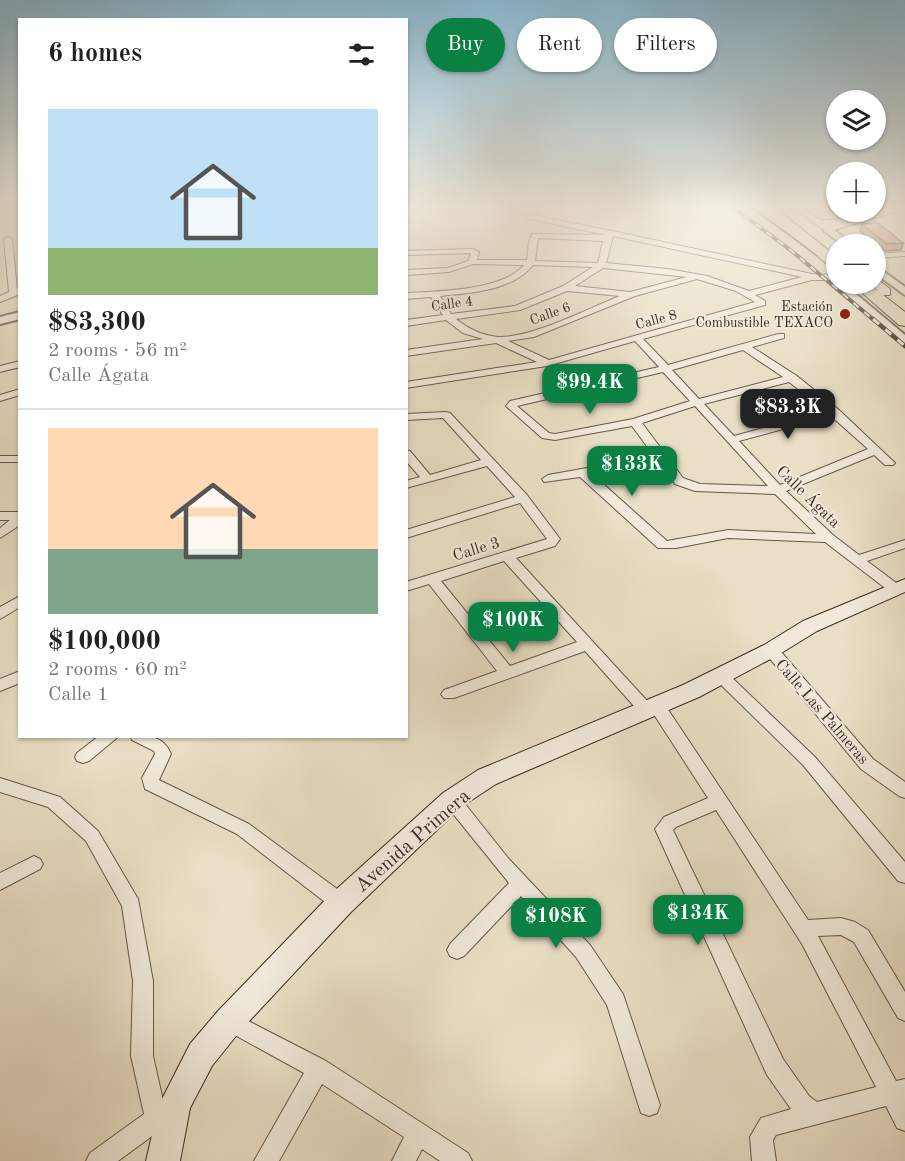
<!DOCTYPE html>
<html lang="en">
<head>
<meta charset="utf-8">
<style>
	body { margin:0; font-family:"Old Standard TT",serif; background:#f6f6f6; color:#222; height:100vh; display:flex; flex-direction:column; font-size:22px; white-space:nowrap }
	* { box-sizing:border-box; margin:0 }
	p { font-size:20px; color:#767676 }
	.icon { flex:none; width:33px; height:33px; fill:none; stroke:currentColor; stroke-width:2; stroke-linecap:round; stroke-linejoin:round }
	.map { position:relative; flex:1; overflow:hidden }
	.drawer { position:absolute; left:18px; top:18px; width:390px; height:720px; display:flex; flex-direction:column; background:#fff; border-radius:0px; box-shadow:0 2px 4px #0004 }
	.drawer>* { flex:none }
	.guide { position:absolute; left:426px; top:18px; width:388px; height:54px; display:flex; gap:12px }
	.controls { position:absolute; left:826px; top:90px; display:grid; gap:12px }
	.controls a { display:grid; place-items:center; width:60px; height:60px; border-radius:50%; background:#fff; box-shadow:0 2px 4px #0004; font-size:30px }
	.price { position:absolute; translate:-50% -51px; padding:0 14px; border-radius:12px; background:#0b8043; color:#fff; font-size:20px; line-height:39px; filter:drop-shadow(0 2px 3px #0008) }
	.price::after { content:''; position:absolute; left:50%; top:36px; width:18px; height:14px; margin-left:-9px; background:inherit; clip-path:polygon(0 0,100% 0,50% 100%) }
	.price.selected { background:#222; color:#fff }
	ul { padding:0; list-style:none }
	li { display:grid; align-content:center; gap:12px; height:318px; padding:0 30px }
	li+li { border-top:2px solid #e0e0e0 }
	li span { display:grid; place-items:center; height:186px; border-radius:0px; color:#555 }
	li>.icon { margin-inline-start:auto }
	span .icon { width:108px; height:108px; fill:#fffc; stroke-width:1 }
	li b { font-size:26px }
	h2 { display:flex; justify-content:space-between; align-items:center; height:72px; padding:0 30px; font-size:26px }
	.tag { padding:0 21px; border-radius:27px; background:#fff; box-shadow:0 2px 4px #0004; font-size:21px; line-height:54px }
	.tag.selected { background:#0b8043; color:#fff }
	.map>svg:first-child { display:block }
</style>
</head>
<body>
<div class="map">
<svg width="905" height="1161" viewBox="0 0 905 1161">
	<rect width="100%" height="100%" fill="#e9dfc6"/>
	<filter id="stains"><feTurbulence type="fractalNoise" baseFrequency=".00333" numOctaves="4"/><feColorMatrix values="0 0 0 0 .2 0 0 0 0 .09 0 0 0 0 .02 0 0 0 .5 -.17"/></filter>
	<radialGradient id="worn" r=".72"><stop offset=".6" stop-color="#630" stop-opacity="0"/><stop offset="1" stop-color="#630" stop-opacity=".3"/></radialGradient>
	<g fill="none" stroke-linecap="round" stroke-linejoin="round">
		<defs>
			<path id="minor" d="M0,207H20V209L0,211Z
				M526,214L612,231L812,274L835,275L836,277L832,280H812L755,295L765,301V305L643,339L668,365L778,334H784V338L752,347L797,376L839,410L895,463L893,465H885L874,455L786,491L833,535L859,555L905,540V548L867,561L899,585L901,588L899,591H889L825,542L728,538L676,548H658L580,477L544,482L542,479L548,475L654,456L632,426L555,440L542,438L506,406L510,401L659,367L635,341L547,366L406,388V382L537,362L496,343L406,356V350L483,339L463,333L446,320L406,326V320L443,315L431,297L406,299V293C439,291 502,291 524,265L473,264L449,272L406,275V270L448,268L468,261L471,253L406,255V251L473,249L479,252L477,260H527L529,242L532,234L606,235L526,218ZM613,236L802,277L749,291L707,276L668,269L606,263ZM538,238L603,241L598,263L535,261ZM533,265L593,267L563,286L515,306L451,314L440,296C471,293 512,291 533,265ZM603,268L687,277L630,292L575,286ZM697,279L736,291L755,302L549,360L508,341L534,337L635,296ZM567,291L620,296C587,309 532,338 498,337C483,336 467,328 456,319L520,310ZM743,350L783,377L699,399L672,370ZM663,372L690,401L633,419L555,434L549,433L517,406ZM789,382L826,411L734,436L704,404ZM695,406L768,486L700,484L683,478L642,423ZM831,416L868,449L780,485L739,441ZM659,462L675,484L695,491L775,494L816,534L728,530L667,541L592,474Z
				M8,237L12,239L17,289H20V294L0,302V296L9,292L4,239Z
				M905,252V256L876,258V254Z
				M20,361V367L0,372V366Z
				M20,389V395L0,401V395Z
				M446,412L450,413L527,495L560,539L555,546L516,558L650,704L657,700L663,702L808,920L841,918L855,922L868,930L905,992V1021L898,1018L854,942L841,935L818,936L896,1081L905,1079V1131L897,1128L886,1106L776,1135L773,1140L776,1161H752L750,1137L761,1118L791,1109L767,1075L655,829L664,817L708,798L653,713L647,716L641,714L585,651L454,698H444L441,694L444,690L497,671L429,584L406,591V582L547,539L520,503L406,538V530L515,497L487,466L406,488V481L420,477L406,461V450L410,451L430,475L481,460L443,418L406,420V414ZM504,561L577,642L510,666L441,581ZM716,810L802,944L876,1087L817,1102L809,1096L783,1059L673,830L676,827Z
				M0,456H20V462H0Z
				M0,512H20V525L0,538V528L10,520H0Z
				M20,596V607L0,619V607Z
				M771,645L776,646L873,759L905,782V798L899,796L861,769L766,654L764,650L766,646Z
				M20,671V683L0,691V679Z
				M721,671L726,672L815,757L905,862V883L898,881L803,765L716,680L713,676L716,672Z
				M99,736H119L89,761L83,763L77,761L75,757L77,753Z
				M130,736C149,736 163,735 171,754L159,780L249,824L348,897L350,903L348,909L341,911L334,909L237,834L145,789L142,778L155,754L154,751L132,740Z
				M0,778L60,797L98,831L138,899L153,981V1056L164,1105L170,1107L173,1115L170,1123L118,1161H86L90,1153L144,1114L131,1056L133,981L122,906L86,841L48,807L0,792Z
				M452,793L458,795L508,858L590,945L623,994L660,1105L657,1113L649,1116L641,1113L607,1005L576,957L521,896L464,956L457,959L450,956L447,950L450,944L509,883L446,805L443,800L446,795Z
				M34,856L40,859L43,864L40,869L0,890V873Z
				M229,1011L326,1061L468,1153L472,1161H440L422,1149L416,1161H392L404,1137L322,1084L279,1161H254L304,1073L222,1028L219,1021L222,1014Z"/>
			<path id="tertiary" d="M824,227H830L852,244H842L824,231Z
				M876,266L905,287V295L876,274Z
				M837,281V284H844L905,335V344L834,286L833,284Z
				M20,312V319L0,324V317Z"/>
			<path id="secondary" d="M792,207C809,206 812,220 825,220C853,221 877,207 905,207V209L827,232Z
				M876,278L890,289V295H882L872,285L876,284Z
				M905,579V592L817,631L778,655L699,697L496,784L461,807L351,912L240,1031L212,1066L190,1108L180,1161H146L159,1105L190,1044L218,1011L331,894L443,793L478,770L683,685L764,645L803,621Z"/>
			<path id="primary" d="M753,207H766L837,259V269Z"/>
			<path id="motorway" d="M759,207H774L837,257V270L832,268Z
				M852,284H869L905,312V326L899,325Z"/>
		</defs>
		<use href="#minor" stroke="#66584c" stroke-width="2"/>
		<use href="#tertiary" stroke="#66584c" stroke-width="4"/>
		<use href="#secondary" stroke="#3b2b24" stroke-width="2"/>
		<use href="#primary" stroke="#3b2b24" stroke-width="4"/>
		<use href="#motorway" stroke="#3b2b24" stroke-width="2"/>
		<use href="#minor" fill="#f1eada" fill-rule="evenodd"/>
		<use href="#tertiary" fill="#f1eada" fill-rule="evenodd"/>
		<use href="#secondary" fill="#f1eada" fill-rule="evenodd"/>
		<use href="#primary" fill="#e9dfc6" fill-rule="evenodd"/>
		<use href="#motorway" fill="#e9dfc6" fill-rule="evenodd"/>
		<defs>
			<path id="rail-far1" d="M733,207L793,252L875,321"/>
			<path id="rail" d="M873,319L905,346"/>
		</defs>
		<use href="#rail-far1" stroke="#3b2b24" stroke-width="4"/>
		<use href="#rail" stroke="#3b2b24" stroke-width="4.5"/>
		<use href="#rail-far1" stroke="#f1eada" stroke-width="2" stroke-dasharray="7" stroke-linecap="butt"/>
		<use href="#rail" stroke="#f1eada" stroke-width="3" stroke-dasharray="8" stroke-linecap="butt"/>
	</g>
	<path fill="#b37765" stroke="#3b2b24" stroke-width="1.5" d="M862,224L903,243L901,250L885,251L860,231Z"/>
	<path fill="#d08a75" stroke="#3b2b24" stroke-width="1.5" d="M878,223L903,243L887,244L862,224Z"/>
	<linearGradient id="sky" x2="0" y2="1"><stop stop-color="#87b8d2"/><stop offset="0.56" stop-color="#f5f1e5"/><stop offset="1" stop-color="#f5f1e5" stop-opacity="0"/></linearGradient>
	<rect width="905" height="369" fill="url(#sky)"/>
	<circle fill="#8f2418" stroke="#f1eada" stroke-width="2" cx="845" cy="314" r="6"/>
	<g text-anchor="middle" stroke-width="4.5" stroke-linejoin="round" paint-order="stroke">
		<g font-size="14" fill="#3b2b24" stroke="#f1eada">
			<text transform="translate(452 303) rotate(-8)" y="5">Calle 4</text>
			<text transform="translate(550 313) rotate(-20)" y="5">Calle 6</text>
			<text transform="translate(656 319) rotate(-15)" y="5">Calle 8</text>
		</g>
		<g font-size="14" fill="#3b2b24" stroke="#f1eada" text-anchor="end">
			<text x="833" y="311">Estación<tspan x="833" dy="16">Combustible TEXACO</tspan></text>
		</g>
		<g font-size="16" fill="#3b2b24" stroke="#f1eada">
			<text transform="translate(809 496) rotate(44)" y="6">Calle Ágata</text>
			<text transform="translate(476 548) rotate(-17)" y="6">Calle 3</text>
			<text transform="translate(823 711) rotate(49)" y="6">Calle Las Palmeras</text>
		</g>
		<g font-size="20" fill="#3b2b24" stroke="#f1eada">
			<text transform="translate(412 840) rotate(-41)" y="7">Avenida Primera</text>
		</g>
	</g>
	<rect width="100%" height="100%" filter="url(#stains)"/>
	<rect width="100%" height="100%" fill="url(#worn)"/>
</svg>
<div class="controls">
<a><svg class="icon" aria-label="layers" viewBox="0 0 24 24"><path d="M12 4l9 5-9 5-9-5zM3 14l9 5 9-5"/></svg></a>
<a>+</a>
<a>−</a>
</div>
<b class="price" style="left:590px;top:415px">$99.4K</b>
<b class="price selected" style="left:788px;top:440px">$83.3K</b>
<b class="price" style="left:632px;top:497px">$133K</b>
<b class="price" style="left:513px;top:653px">$100K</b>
<b class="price" style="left:698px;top:946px">$134K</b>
<b class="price" style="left:556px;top:949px">$108K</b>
<div class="guide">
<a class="tag selected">Buy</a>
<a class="tag">Rent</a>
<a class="tag">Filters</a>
</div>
<section class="drawer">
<h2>6 homes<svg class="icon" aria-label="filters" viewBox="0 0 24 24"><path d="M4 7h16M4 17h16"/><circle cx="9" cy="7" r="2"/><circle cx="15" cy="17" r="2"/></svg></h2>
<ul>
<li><span style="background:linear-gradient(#bfe0f5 75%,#8fb573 0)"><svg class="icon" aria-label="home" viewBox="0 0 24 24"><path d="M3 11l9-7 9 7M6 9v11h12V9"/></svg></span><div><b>$83,300</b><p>2 rooms · 56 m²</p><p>Calle Ágata</p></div></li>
<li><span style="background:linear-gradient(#ffd9b3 65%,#7fa58c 0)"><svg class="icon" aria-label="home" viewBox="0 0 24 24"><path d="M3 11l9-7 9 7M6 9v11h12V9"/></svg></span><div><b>$100,000</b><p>2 rooms · 60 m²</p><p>Calle 1</p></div></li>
</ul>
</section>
</div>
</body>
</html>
